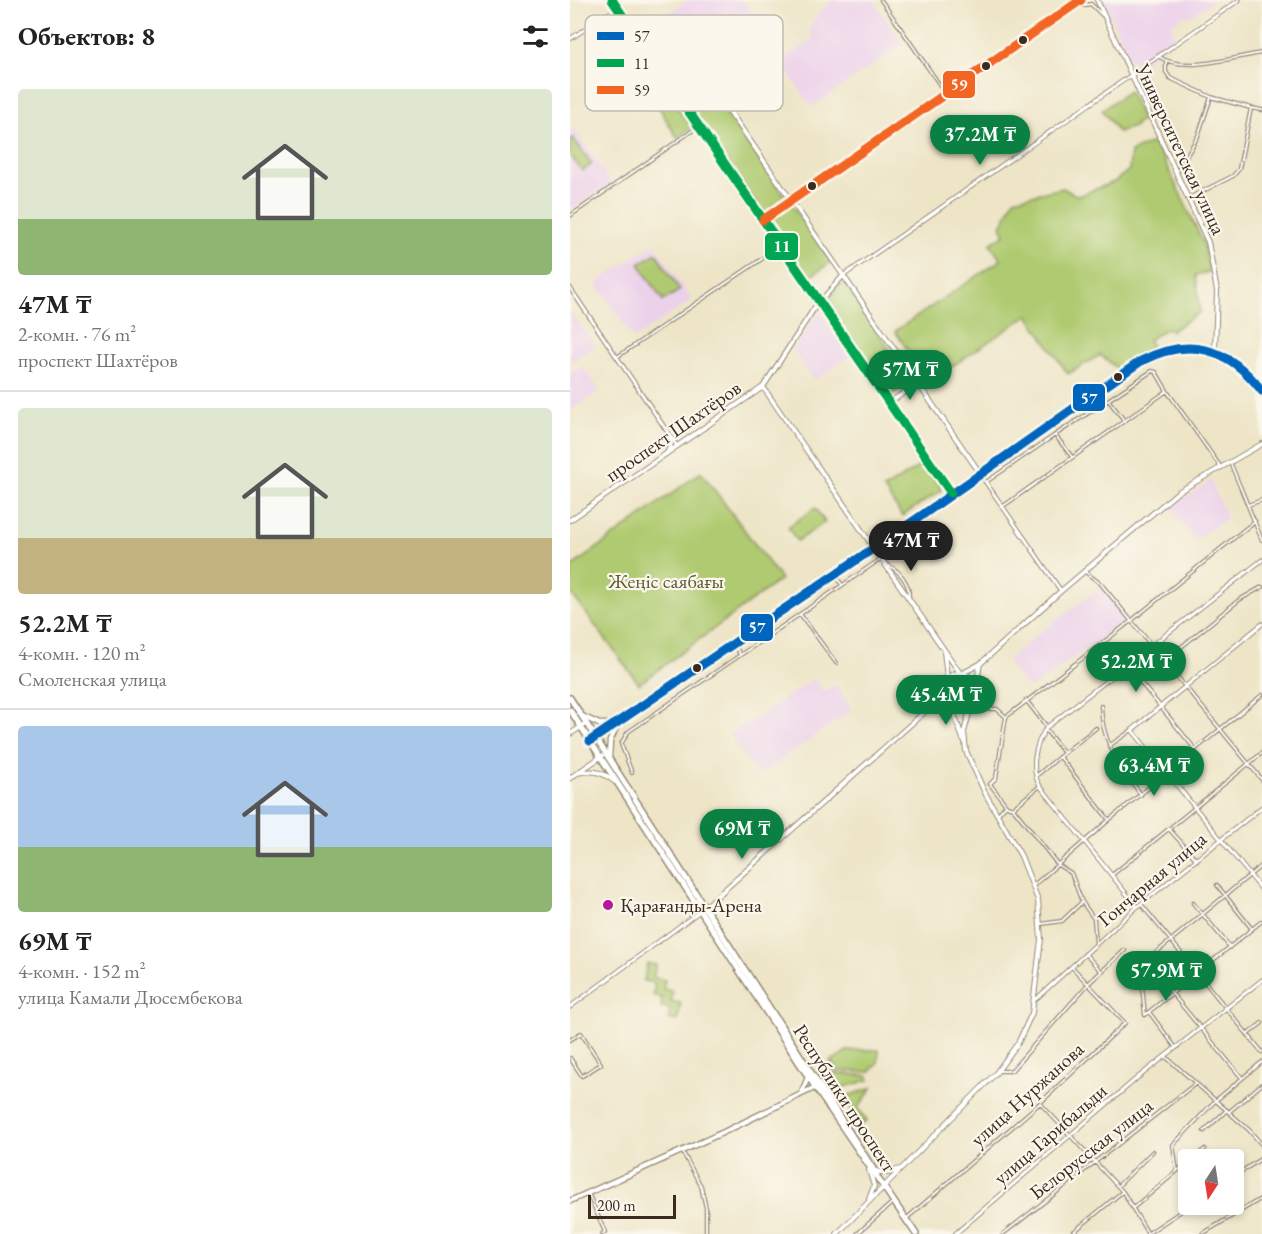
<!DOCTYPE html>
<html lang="ru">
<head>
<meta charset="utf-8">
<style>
	body { margin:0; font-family:"EB Garamond",serif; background:#f2f2f2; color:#222; height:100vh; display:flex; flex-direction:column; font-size:22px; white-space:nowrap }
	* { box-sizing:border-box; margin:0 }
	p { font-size:20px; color:#767676 }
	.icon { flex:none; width:33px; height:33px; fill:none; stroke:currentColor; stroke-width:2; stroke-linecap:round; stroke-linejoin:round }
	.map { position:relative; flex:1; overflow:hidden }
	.details { display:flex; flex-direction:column; background:#fff; width:570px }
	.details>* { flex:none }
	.needle { width:39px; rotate:192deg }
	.buttons { position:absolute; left:608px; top:1149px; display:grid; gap:12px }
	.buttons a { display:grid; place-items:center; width:66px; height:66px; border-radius:6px; background:#fff; box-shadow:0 3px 9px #0003; font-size:30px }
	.scale { position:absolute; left:18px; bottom:15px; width:88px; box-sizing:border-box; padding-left:6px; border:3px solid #3b2a1e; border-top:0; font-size:16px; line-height:21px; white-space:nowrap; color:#3b2a1e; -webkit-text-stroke:4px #fbf7ec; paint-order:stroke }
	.price { position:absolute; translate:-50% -51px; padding:0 14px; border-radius:21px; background:#0b8043; color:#fff; font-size:20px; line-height:39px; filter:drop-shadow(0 2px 3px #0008) }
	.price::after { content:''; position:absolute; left:50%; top:36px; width:18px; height:14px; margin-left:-9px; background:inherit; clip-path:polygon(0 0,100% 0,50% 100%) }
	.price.on { background:#222; color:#fff }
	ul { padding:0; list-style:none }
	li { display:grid; align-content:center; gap:12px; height:318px; padding:0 18px }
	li+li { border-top:2px solid #e0e0e0 }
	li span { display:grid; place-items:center; height:186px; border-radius:6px; color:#555 }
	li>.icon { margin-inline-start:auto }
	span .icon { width:108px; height:108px; fill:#fffc; stroke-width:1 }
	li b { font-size:26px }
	h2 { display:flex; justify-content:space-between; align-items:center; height:72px; padding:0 18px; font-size:26px }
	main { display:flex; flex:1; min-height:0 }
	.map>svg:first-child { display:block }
</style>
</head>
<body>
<main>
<section class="details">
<h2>Объектов: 8<svg class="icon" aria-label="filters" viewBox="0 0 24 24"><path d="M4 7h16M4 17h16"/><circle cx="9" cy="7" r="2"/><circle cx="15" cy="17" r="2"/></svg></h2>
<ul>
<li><span style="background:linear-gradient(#dfe7d0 70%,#8fb573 0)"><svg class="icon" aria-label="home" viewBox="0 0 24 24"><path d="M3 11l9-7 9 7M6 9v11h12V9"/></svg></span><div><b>47M ₸</b><p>2-комн. · 76 m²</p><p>проспект Шахтёров</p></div></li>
<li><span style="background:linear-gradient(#dfe7d0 70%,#c2b280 0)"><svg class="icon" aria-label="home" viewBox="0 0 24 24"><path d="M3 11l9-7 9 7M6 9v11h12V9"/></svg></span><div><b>52.2M ₸</b><p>4-комн. · 120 m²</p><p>Смоленская улица</p></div></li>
<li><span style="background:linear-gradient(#a9c7e8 65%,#8fb573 0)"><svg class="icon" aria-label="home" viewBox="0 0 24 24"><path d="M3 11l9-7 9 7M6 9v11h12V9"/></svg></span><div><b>69M ₸</b><p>4-комн. · 152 m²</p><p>улица Камали Дюсембекова</p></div></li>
</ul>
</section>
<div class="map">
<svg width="692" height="1234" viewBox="0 0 692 1234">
	<rect width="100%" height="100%" fill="#fbf7ec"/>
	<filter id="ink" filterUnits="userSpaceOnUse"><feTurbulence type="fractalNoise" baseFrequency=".0167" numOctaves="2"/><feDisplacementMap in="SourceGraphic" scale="12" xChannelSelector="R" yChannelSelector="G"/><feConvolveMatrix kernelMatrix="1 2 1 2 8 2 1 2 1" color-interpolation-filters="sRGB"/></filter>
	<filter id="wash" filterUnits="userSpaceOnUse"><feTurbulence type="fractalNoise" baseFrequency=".008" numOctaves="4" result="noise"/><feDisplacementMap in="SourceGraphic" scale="24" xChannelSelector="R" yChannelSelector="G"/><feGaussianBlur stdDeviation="1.35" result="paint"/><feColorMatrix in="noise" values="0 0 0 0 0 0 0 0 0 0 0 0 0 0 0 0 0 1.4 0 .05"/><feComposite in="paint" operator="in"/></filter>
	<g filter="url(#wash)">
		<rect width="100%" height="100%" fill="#eee5c7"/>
		<path fill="#ecd1ea" d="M119,0H172L196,28L165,56L167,66L116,100L72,30Z
			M264,0H303L333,44L242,107L210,62L244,38L239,29L251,10Z
			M533,0H644L621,16H613L601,25L606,39L571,64L560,60Z
			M3,127L41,183L0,210V129Z
			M84,244L122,300L64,339L26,283Z
			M0,311L25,346L0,363Z
			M249,311L279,357L244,380L223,350Z
			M12,366L30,391L0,411V374Z
			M641,481L657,518L625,540L600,508Z
			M532,587L557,620L459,689L437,662L469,633Z
			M244,679L254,692L265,685L282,710L189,775L160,735Z"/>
		<path fill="#afca70" stroke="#757a47" stroke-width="1.5" d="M93,89L122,127L107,138L83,97Z
			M559,91L573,120L565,124L566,126L548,132L532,110Z
			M138,97H144L216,198L194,214L125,116V105Z
			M3,138L22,164L12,171L0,155V140Z
			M585,141L633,242L639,272L626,275L630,312L601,331L597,328L578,340L582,346L549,370L530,355L498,374L458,315L359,382L325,331L431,260L420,244L435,234L431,227L444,199L493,188L508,196L544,182L559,170L561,152Z
			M221,204L261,262L237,279L197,221Z
			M86,253L110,290L93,301L69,264Z
			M271,283L275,284L339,378L340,383L321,395L254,303Z
			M354,463L372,490L332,516L314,489Z
			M131,472L211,579L69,684L0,592V568Z
			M245,508L255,522L227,541L218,527Z
			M376 689a13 13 0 1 1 26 0a13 13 0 1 1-26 0Z
			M77,963L86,965L83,977L95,980L93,989L103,991L101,1001L111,1003L107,1021L98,1019L100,1009L91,1007L92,998L83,995L85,983L74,981Z
			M290,1050H309L308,1063L300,1072L268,1071L260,1062L277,1051Z
			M258,1064L265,1073L299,1076V1080L268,1089L254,1068Z
			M302,1088L288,1108L297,1121L291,1125L274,1097Z"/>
	</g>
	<g filter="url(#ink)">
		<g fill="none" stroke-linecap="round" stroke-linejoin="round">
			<defs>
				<path id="minor" d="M311,0L376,94
					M504,7L521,4L532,15
					M588,56C613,74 663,57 692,53
					M596,62V72L600,78L641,97L628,136L606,174
					M681,108L692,110
					M619,198L663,176L669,169L681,108L641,97
					M0,216L129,126
					M193,220L511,0
					M47,357L211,246
					M539,401L554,420
					M485,435L582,371L586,372L597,391
					M660,462L692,540
					M416,482L485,435L502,457
					M678,505L692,500
					M432,507L597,391L650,466
					M315,564C329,569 340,583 339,598
					M514,571L531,584L692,780
					M265,575L272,585
					M230,614L266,663
					M193,624L200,634
					M163,644L170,654
					M594,661L669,600L692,587
					M557,666L625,749
					M456,700L477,727
					M531,706C532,745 550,764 571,795
					M400,709H427L436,717
					M539,746L562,730
					M494,753L526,728
					M490,757L539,820
					M62,773L51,744L58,732L312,558
					M466,776L494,753L475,729
					M437,806L443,808L488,865L501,873L512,902
					M443,808L470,786
					M428,814L436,805L420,784L426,778L436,717L561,621L685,521
					M599,829L627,860
					M542,875L692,753
					M464,885L539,820L692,695
					M647,885L682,929
					M623,903L660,947
					M571,904L692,1052
					M471,924L492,921L512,902L524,919L526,945
					M515,954L531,971
					M576,962L672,1078
					M579,1012L606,1048
					M575,1015L570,966L692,865
					M575,1015L692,921
					M678,1034L692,1023
					M0,1040L11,1033L31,1064L12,1076L0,1058
					M596,1057L679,1130L692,1145
					M427,1071H441L519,983L555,950
					M470,1103L553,1192L578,1234
					M660,1111L692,1084
					M634,1131L657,1110
					M112,1151L131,1186L136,1208V1234
					M621,1160L635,1149
					M607,1171L603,1145L645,1101L692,1062
					M663,1177L692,1158
					M548,1186L583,1151
					M18,1193L35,1232L32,1234
					M563,1208L618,1162
					M336,1219L470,1103L555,1023L502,967
					M287,1234L323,1202
					M433,1234L625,1084
					M501,1234L552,1192
					M577,1234L622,1204
					M632,1234L692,1198"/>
				<path id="tertiary" d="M0,39L47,8
					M273,276L669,0
					M0,288L107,446
					M410,474L491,591
					M692,624L562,730L692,890
					M567,907L470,786C459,768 466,742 477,727L692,560
					M466,999L567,907L692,807
					M0,1007L130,911
					M385,1234L566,1079L692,980"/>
				<path id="secondary" d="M42,0L381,493
					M527,0L638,242L647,291L645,351
					M110,97L121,101L134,93H147L410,473
					M122,114V106L127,99
					M193,387L390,673
					M319,403L348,383
					M97,453L101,444L99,434
					M0,520L193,387L245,307L273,276
					M374,652L377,677
					M393,673L410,664L491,591L608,492L692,444
					M373 689a16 16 0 1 1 32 0a16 16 0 1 1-32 0Z
					M406,686L410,664
					M380,703L393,739
					M363,707L378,701
					M0,734L16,724
					M7,773C23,770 32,771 45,782
					M0,778L32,756
					M135,907L359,708L373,689
					M299,1170L304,1186L299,1199
					M305,1171L318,1173L330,1169
					M267,1234L426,1073L448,1043L462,1013L471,939L468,900L451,856L415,793L396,751L394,732L404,695"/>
				<path id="primary" d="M12,716L29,724H45
					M20,741L348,518L571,361C621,336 659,348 692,391
					M39,758L40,741L48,724
					M232,1092L238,1077
					M0,1201L154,1132L248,1086"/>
				<path id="trunk" d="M0,698L307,1175
					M0,710L245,1087L346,1234"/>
			</defs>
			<use href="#minor" stroke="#948872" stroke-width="4.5"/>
			<use href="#tertiary" stroke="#948872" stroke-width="5"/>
			<use href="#secondary" stroke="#948872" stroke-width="6"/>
			<use href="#primary" stroke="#948872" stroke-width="7"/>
			<use href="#trunk" stroke="#948872" stroke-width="8"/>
			<use href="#minor" stroke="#fff" stroke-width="2"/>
			<use href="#tertiary" stroke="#fff" stroke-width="3"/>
			<use href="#secondary" stroke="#fff" stroke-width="4"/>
			<use href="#primary" stroke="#fff" stroke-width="4.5"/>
			<use href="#trunk" stroke="#fff" stroke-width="5"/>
			<defs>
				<path id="bus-1" d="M20,741L348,518L571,361C621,336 659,348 692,391"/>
				<path id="bus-2" d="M42,0L381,493"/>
				<path id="bus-3" d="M193,220L511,0"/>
			</defs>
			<use href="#bus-1" stroke="#fbf7ec" stroke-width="14"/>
			<use href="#bus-2" stroke="#fbf7ec" stroke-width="14"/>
			<use href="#bus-3" stroke="#fbf7ec" stroke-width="14"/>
			<use href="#bus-1" stroke="#0065bd" stroke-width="9"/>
			<use href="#bus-2" stroke="#00a651" stroke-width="9"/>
			<use href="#bus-3" stroke="#f26522" stroke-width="9"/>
		</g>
	</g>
	<g fill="#3b2a1e" stroke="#fbf7ec" stroke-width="2">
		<circle cx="453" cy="40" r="5"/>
		<circle cx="416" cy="66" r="5"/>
		<circle cx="242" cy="186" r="5"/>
		<circle cx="548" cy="377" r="5"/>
		<circle cx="127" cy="668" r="5"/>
	</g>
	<circle fill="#b5179e" stroke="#fbf7ec" stroke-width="2" cx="38" cy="905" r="6"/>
	<g text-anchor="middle" stroke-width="4.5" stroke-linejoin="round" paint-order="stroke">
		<g font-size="20" fill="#3b2a1e" stroke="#fbf7ec">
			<text transform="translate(611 149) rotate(65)" y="7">Университетская улица</text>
			<text transform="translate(103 431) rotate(-35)" y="7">проспект Шахтёров</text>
			<text transform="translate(582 879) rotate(-40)" y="7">Гончарная улица</text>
			<text transform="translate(457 1094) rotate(-42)" y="7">улица Нуржанова</text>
			<text transform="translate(275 1098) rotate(57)" y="7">Республики проспект</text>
			<text transform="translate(480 1134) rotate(-41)" y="7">улица Гарибальди</text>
			<text transform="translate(521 1149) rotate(-38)" y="7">Белорусская улица</text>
		</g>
		<g font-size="20" fill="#5e5a37" stroke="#fbf7ec">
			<text x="96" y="588">Жеңіс саябағы</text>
		</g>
		<g font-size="20" fill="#3b2a1e" stroke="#fbf7ec" text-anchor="start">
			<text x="50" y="912">Қарағанды-Арена</text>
		</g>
	</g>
	<rect x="15" y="15" width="198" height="96" rx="9" fill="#fbf7ec" stroke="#c1baae" stroke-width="1.5"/>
	<rect x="27" y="32" width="27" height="8" fill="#0065bd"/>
	<rect x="27" y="59" width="27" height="8" fill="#00a651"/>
	<rect x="27" y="86" width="27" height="8" fill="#f26522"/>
	<g font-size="16" fill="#3b2a1e">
		<text x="64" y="42">57</text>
		<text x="64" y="69">11</text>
		<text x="64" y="96">59</text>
	</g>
	<g stroke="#fbf7ec" stroke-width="2">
		<rect x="372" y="70" width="34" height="29" rx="6" fill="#f26522"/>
		<rect x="194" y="232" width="35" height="29" rx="6" fill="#00a651"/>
		<rect x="502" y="383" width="34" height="29" rx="6" fill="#0065bd"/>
		<rect x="170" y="613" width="34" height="29" rx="6" fill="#0065bd"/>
	</g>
	<g font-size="16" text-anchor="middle" font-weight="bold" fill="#fff">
		<text x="389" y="90">59</text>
		<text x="212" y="252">11</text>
		<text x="519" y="404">57</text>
		<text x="187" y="633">57</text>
	</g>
</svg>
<div class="buttons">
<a><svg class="needle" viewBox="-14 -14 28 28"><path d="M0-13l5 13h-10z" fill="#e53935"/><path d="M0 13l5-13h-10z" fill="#767676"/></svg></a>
</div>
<div class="scale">200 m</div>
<b class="price" style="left:410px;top:166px">37.2M ₸</b>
<b class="price" style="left:340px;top:401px">57M ₸</b>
<b class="price on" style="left:341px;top:572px">47M ₸</b>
<b class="price" style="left:566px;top:693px">52.2M ₸</b>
<b class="price" style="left:376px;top:726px">45.4M ₸</b>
<b class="price" style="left:584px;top:797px">63.4M ₸</b>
<b class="price" style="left:172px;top:860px">69M ₸</b>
<b class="price" style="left:596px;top:1002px">57.9M ₸</b>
</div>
</main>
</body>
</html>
